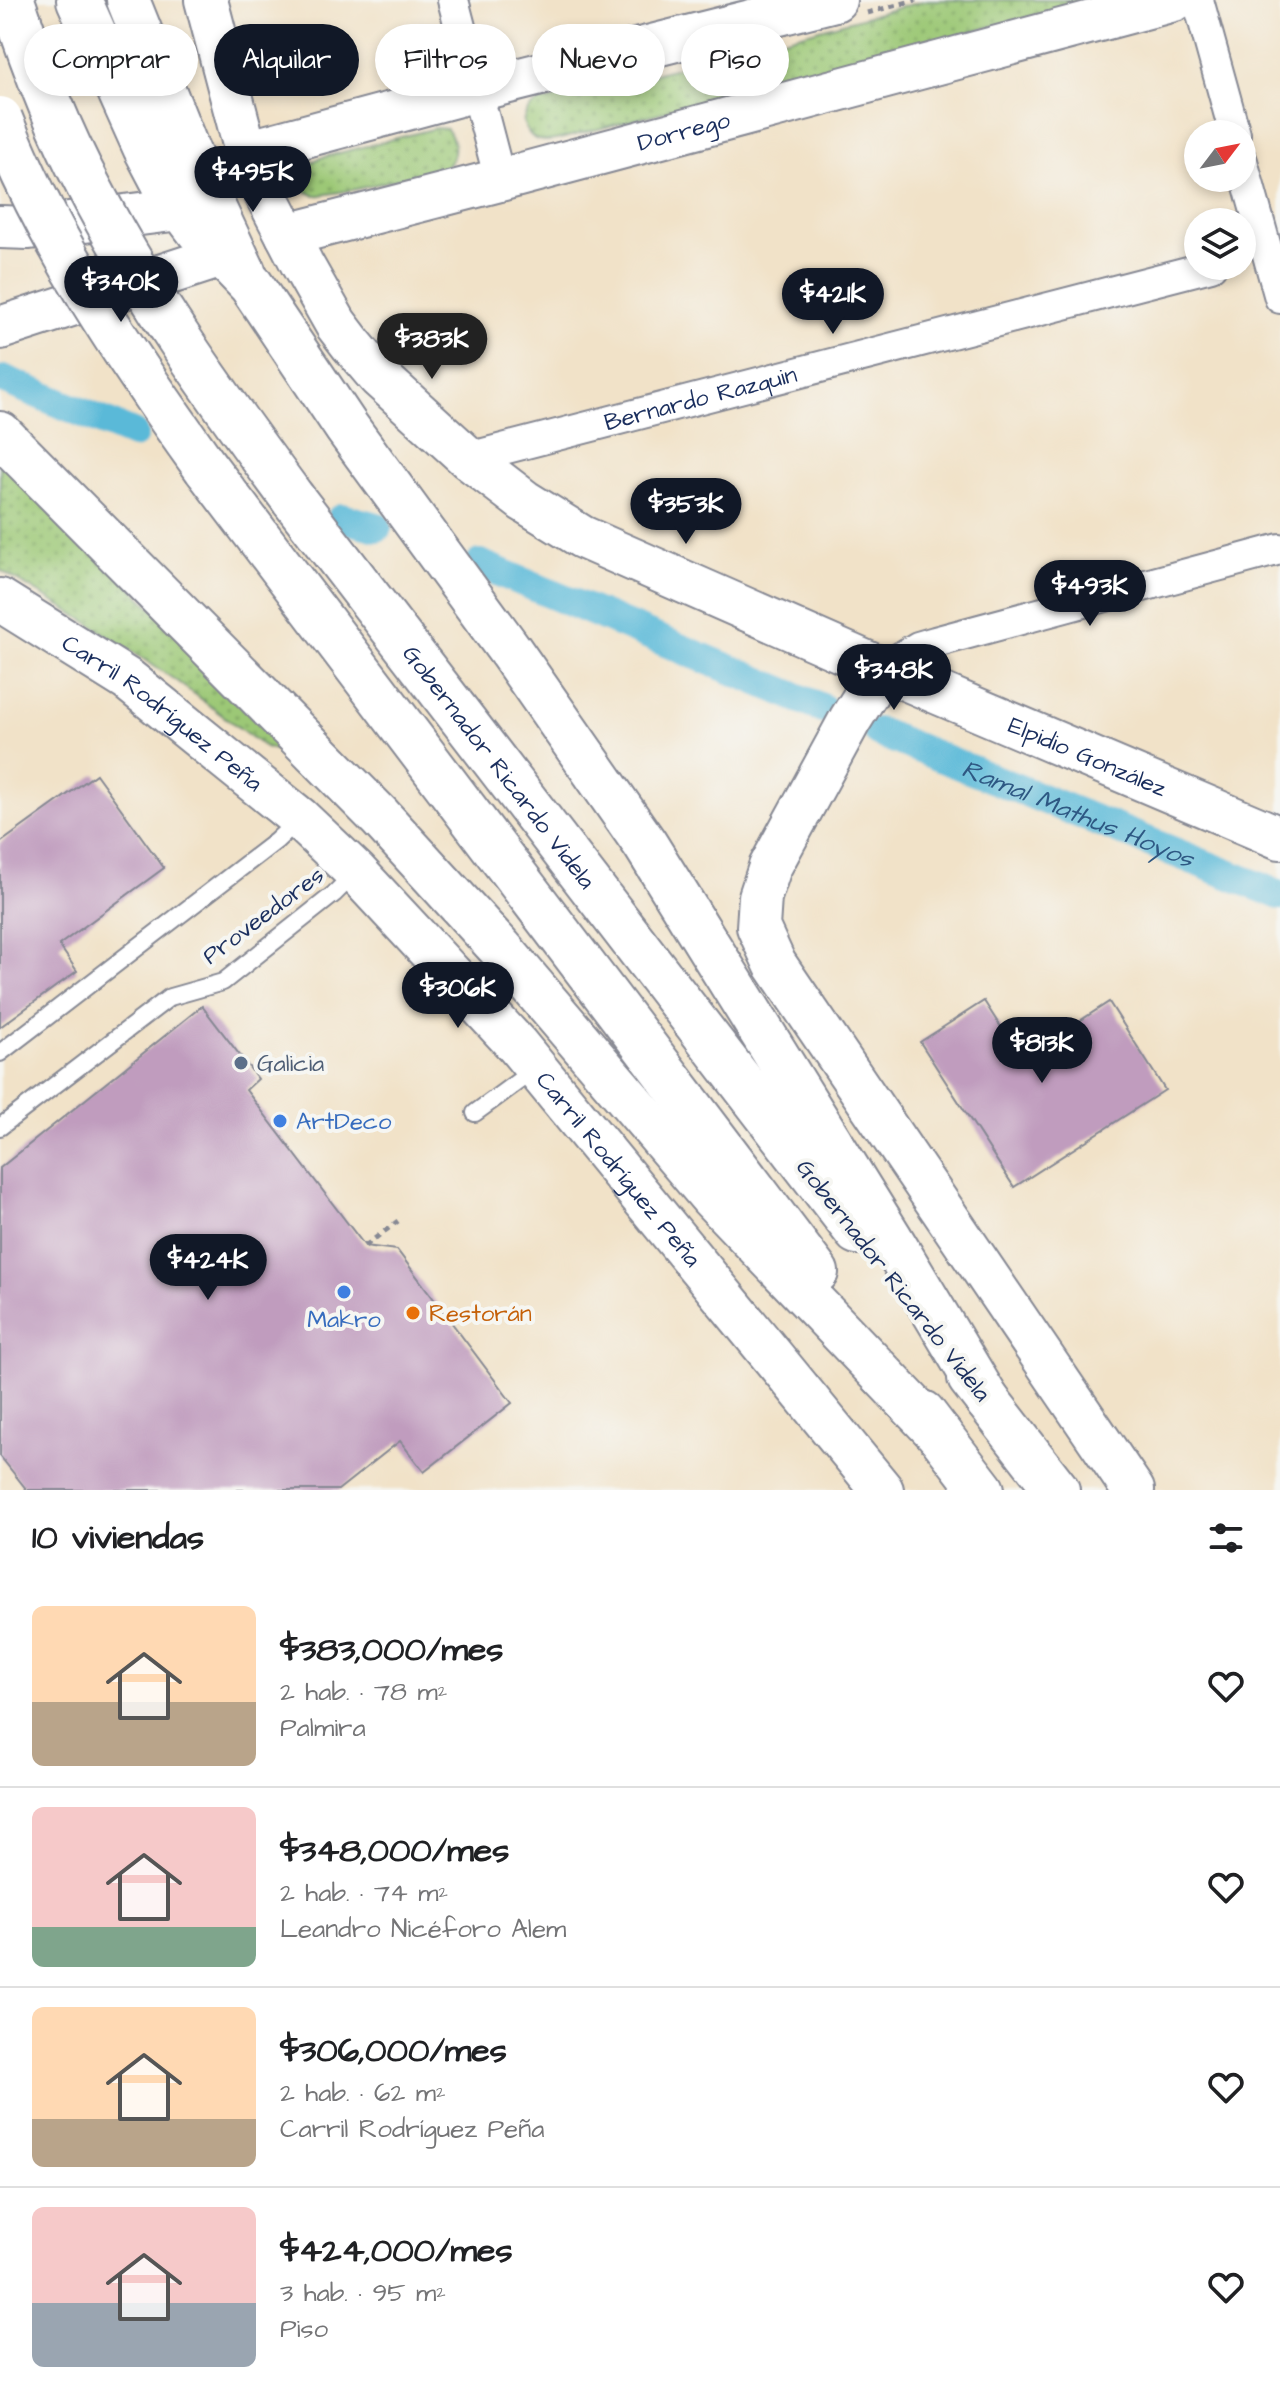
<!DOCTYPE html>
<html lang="es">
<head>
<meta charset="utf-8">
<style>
	body { margin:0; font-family:"Architects Daughter",sans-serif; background:#f2f2f2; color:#202124; height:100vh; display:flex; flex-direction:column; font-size:30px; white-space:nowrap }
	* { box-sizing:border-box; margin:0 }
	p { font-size:26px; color:#757577 }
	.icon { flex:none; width:44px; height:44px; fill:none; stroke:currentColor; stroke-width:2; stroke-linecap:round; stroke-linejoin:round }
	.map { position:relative; height:1490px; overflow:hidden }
	.details { display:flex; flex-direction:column; background:#fff; flex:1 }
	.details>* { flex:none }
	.banner { position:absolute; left:24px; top:24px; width:800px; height:72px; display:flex; gap:16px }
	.needle { width:52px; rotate:58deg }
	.controls { position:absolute; left:1184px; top:120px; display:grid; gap:16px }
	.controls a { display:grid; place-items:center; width:72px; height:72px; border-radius:50%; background:#fff; box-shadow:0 4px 12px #0003; font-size:40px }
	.price { position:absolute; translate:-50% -68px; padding:0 18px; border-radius:28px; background:#111827; color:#fff; font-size:26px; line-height:52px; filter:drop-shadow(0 2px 4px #0008) }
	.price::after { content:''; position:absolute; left:50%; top:48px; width:24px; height:18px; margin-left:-12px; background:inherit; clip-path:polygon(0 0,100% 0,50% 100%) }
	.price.on { background:#222; color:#fff }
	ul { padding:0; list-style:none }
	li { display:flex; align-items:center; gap:24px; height:200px; padding:0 32px }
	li+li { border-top:2px solid #e0e0e0 }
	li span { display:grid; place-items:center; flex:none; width:224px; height:160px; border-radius:12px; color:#555 }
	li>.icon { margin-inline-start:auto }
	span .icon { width:96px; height:96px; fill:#fffc; stroke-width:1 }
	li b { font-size:34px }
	h2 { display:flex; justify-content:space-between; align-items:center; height:96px; padding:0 32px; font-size:34px }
	.tag { padding:0 28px; border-radius:36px; background:#fff; box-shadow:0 4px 12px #0003; font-size:28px; line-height:72px }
	.tag.on { background:#111827; color:#fff }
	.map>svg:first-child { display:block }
</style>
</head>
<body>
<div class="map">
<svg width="1280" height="1490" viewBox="0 0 1280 1490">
	<defs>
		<pattern id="green-dots" width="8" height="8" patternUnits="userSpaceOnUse" patternTransform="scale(2)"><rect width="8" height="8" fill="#9cc876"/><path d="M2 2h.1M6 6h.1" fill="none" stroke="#7ea364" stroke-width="1.8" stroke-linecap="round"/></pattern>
	</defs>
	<rect width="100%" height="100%" fill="#f6f6f2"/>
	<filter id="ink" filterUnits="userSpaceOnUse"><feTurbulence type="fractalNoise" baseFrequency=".0125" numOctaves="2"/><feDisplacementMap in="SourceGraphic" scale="16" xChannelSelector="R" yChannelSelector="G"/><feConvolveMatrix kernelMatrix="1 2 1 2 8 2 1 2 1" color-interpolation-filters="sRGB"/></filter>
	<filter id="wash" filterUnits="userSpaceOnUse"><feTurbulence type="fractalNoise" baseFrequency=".006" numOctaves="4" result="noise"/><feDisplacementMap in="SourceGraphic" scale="32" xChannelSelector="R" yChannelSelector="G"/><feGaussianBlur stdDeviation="1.8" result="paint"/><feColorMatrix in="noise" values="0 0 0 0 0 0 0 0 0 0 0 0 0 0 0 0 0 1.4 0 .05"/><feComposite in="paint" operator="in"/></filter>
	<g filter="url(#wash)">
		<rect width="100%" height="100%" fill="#f1e2c8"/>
		<path fill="url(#green-dots)" stroke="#5c7c6a" stroke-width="2" d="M927,0H1094L556,140C537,143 530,140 523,122C526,111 530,106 540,102L643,77Z
			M436,128L447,129C456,142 458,155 446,167L353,190L315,196L304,190L298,179L302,167L320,158Z
			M0,455L299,757L265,747L175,680L89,623L0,570Z"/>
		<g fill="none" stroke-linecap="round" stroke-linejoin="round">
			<g stroke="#5ab9d8" stroke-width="30">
				<path d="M5,380L133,434"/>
				<path d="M342,518L377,527"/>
				<path d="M480,564L822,708"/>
				<path id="s1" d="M878,732L1280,895"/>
			</g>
		</g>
		<g id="blocks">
			<path fill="#c09cbe" d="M96,774L164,868L59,945L77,971L0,1027V843Z
				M984,1001L1021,1059L1109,1002L1165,1090L1014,1187L920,1042Z
				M202,1006L258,1079L246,1090L365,1246L397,1250L512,1403L424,1472L400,1441L338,1490H27L0,1456V1168Z"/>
		</g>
	</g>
	<g filter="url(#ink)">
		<use href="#blocks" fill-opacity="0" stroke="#868893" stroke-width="2"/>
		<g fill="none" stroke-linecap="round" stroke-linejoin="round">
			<defs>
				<path id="lane" d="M0,1053L276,841L298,820
					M475,1113L535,1069
					M0,1127L170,997L223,982L334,894L355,873"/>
				<g id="street">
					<path d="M453,0L500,180"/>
					<path d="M1198,0L1235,134"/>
					<path d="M1242,161L1280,298"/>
					<path id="s2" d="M468,458L1211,266"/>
					<path d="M882,669L918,647L935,642L1280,549"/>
				</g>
				<g id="secondary">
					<path d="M128,0L193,162L244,271"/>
					<path id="s3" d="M206,0L246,152L255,173L302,264L336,324L352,345L379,377L468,458L524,501L582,537L882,669L1280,838"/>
					<path d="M246,152L477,90L835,0"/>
					<path d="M0,227L29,228L212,205"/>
					<path id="s4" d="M287,235L500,180L1174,0"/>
					<path d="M0,328L234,252"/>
					<path id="s5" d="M0,600L128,680L299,818L356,872L517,1045L882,1490"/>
					<path d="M882,669L850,720L770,867L760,897L758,927L775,964L1133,1490"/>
				</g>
				<g id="highway">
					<path d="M79,0L145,147L166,187L199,231L251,285L347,428L511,652L645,844L890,1238L987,1400"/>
					<path d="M0,434L380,817L500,948L712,1197L940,1435"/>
					<path d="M206,468L816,1272"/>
					<path id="s6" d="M293,499C482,743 668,988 857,1232"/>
					<path d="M970,1378L1057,1490"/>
					<path d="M923,1413L982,1490"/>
				</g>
			</defs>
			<use href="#lane" stroke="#868893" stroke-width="20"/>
			<use href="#street" stroke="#868893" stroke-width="34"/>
			<use href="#secondary" stroke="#868893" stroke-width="46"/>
			<use href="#highway" stroke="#868893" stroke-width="48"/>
			<path stroke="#868893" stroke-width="5" stroke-dasharray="6 6" stroke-linecap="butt" d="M867,13L916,0
				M365,1246L398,1221"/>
			<use href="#lane" stroke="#fff" stroke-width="16"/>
			<use href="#street" stroke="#fff" stroke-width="30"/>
			<use href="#secondary" stroke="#fff" stroke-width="42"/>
			<use href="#highway" stroke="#fff" stroke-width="44"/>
			<defs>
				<path id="highway-bridge" d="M12,0C33,64 57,127 89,187C146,298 219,399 293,499
					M0,119C50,246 127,358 206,468"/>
			</defs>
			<use href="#highway-bridge" stroke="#868893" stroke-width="48" stroke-linecap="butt"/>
			<use href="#highway-bridge" stroke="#fff" stroke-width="44"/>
		</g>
	</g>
	<circle fill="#5c6f8a" stroke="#f6f6f2" stroke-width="3" cx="241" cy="1063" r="8"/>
	<g fill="#3f7fe0" stroke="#f6f6f2" stroke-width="3">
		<circle cx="280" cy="1121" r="8"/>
		<circle cx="344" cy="1292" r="8"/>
	</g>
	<circle fill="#e8710a" stroke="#f6f6f2" stroke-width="3" cx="413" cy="1313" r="8"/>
	<g text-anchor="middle" stroke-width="8" stroke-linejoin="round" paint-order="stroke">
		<g font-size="24" fill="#1b2f5e" stroke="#f6f6f2">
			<text dy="8" stroke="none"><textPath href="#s4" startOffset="410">Dorrego</textPath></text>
			<text dy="8" stroke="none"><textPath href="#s2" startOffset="240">Bernardo Razquin</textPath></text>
			<text dy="8" stroke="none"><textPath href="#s5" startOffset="198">Carril Rodríguez Peña</textPath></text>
			<text dy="8" stroke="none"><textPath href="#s3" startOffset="1230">Elpidio González</textPath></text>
			<text dy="8" stroke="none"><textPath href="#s6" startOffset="338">Gobernador Ricardo Videla</textPath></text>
			<text transform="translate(263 915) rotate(-37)" y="8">Proveedores</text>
			<text dy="8" stroke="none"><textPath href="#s5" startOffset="846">Carril Rodríguez Peña</textPath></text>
			<text transform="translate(894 1280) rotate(52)" y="8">Gobernador Ricardo Videla</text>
		</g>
		<g font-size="24" fill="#4e5e75" stroke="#f6f6f2" text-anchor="start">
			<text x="257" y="1071">Galicia</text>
		</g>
		<g font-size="24" fill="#366cbe" stroke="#f6f6f2" text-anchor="start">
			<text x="296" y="1129">ArtDeco</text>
			<text x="344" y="1327" text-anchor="middle">Makro</text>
		</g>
		<g font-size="24" fill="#c56008" stroke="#f6f6f2" text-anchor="start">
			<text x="429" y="1321">Restorán</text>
		</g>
		<g font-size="26" font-style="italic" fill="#2e5883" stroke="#f6f6f2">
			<text dy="9" stroke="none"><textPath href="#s1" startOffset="216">Ramal Mathus Hoyos</textPath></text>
		</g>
	</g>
</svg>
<div class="controls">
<a><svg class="needle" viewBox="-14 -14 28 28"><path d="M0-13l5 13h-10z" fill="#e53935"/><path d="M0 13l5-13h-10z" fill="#757577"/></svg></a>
<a><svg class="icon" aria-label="layers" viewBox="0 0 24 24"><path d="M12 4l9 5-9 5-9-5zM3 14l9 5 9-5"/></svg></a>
</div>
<b class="price" style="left:253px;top:214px">$495K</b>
<b class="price" style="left:121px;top:324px">$340K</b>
<b class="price" style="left:833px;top:336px">$421K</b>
<b class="price on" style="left:432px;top:381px">$383K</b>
<b class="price" style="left:686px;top:546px">$353K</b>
<b class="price" style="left:1090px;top:628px">$493K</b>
<b class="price" style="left:894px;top:712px">$348K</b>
<b class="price" style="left:458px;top:1030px">$306K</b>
<b class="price" style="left:1042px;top:1085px">$813K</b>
<b class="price" style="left:208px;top:1302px">$424K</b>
<div class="banner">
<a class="tag">Comprar</a>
<a class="tag on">Alquilar</a>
<a class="tag">Filtros</a>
<a class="tag">Nuevo</a>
<a class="tag">Piso</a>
</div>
</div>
<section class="details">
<h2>10 viviendas<svg class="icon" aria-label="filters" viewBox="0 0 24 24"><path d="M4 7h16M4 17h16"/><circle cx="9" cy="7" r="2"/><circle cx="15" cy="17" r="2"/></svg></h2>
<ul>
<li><span style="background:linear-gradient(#ffd9b3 60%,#b9a48a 0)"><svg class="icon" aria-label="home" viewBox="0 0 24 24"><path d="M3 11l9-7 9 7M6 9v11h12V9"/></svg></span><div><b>$383,000/mes</b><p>2 hab. · 78 m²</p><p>Palmira</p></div><svg class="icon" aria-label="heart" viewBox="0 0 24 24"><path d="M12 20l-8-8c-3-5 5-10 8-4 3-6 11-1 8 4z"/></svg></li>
<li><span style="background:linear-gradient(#f6c9c9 75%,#7fa58c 0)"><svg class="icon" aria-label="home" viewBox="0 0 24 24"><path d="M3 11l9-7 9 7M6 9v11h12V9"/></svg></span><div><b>$348,000/mes</b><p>2 hab. · 74 m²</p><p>Leandro Nicéforo Alem</p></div><svg class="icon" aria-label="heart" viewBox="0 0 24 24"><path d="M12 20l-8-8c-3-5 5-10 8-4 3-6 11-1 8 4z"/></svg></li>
<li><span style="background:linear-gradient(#ffd9b3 70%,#b9a48a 0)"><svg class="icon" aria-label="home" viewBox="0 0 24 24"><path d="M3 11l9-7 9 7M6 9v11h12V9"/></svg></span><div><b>$306,000/mes</b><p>2 hab. · 62 m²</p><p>Carril Rodríguez Peña</p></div><svg class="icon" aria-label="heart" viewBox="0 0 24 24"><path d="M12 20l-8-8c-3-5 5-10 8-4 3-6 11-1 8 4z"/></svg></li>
<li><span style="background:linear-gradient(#f6c9c9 60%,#9aa5b1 0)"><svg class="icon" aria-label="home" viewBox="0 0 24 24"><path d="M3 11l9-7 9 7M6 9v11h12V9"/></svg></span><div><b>$424,000/mes</b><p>3 hab. · 95 m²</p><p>Piso</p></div><svg class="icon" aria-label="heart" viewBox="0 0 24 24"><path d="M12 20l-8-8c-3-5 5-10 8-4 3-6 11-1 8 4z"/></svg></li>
</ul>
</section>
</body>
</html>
